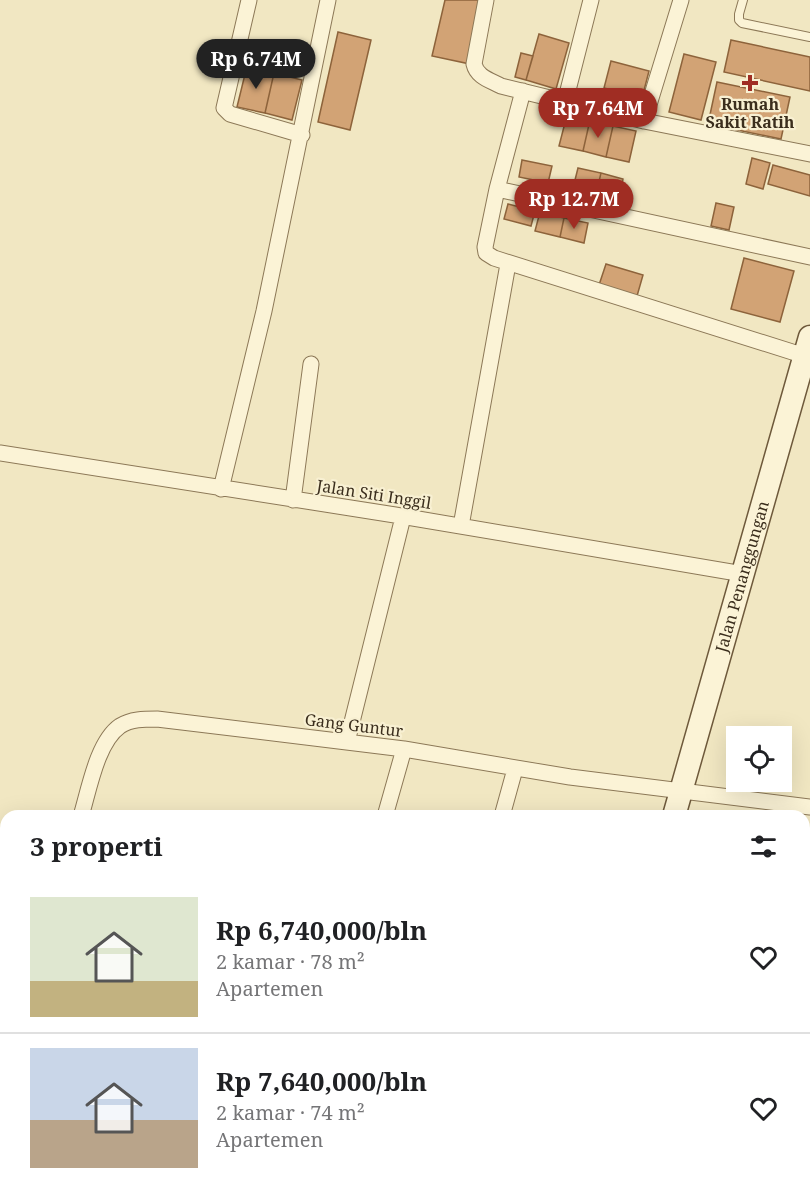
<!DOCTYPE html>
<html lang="id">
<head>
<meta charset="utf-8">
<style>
	body { margin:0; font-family:"Noto Serif",serif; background:#f6f6f6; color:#202124; height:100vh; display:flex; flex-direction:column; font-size:22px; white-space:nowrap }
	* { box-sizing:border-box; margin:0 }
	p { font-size:20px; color:#757577 }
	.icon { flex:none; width:33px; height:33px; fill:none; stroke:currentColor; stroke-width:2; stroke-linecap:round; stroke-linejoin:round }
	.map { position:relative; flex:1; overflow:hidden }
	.details { position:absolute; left:0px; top:810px; width:810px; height:384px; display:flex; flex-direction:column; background:#fff; border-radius:18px 18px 0 0; box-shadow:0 6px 24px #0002 }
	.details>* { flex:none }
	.buttons { position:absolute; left:726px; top:726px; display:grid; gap:12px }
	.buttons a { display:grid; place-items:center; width:66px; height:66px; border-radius:0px; background:#fff; box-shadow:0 6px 24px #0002; font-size:30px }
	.price { position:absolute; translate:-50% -51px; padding:0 14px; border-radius:21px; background:#a02d23; color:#fff; font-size:20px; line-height:39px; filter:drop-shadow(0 2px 3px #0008) }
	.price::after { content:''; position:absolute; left:50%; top:36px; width:18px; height:14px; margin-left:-9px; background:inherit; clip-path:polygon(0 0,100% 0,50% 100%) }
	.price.current { background:#222; color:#fff }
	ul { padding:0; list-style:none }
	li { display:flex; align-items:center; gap:18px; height:150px; padding:0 30px }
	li+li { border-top:2px solid #e0e0e0 }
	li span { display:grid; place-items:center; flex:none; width:168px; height:120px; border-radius:0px; color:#555 }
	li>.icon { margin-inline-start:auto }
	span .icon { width:72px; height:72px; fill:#fffc; stroke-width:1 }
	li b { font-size:26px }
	h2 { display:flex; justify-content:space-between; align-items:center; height:72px; padding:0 30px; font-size:26px }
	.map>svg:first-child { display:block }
</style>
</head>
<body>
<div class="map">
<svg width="810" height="1194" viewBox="0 0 810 1194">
	<rect width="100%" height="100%" fill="#f1e7c2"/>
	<path fill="#d2a375" stroke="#8d633b" stroke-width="1.5" d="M445,0H484L470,64L432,56Z
		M338,32L371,40L350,130L318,122Z
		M539,34L569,43L556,89L526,80Z
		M731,40L810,57V91L724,72Z
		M521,53L533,56L526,80L515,77Z
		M684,54L716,62L701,120L669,112Z
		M611,61L649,71L642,98L604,88Z
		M247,66L274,73L265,113L237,107Z
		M274,73L302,80L292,120L265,113Z
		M717,82L790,97L781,139L708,124Z
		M567,115L590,120L583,151L559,146Z
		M590,120L613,126L606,157L583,151Z
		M613,126L636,131L629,162L606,157Z
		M752,158L770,163L763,189L746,184Z
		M522,160L552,166L548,183L519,177Z
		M773,165L810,175V196L768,184Z
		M578,168L601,173L596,194L573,188Z
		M601,173L623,179L619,200L596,194Z
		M716,203L734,207L729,230L711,226Z
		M508,204L535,211L531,226L504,219Z
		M540,212L564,218L560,237L535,231Z
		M564,218L588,223L584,243L560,237Z
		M744,258L794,271L780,322L731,309Z
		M606,264L643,275L637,296L599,285Z"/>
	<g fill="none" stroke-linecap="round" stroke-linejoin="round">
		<defs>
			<path id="service" d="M743,0L739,14V20L742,23L810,37"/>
			<path id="minor" d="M249,0L224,108L230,114L302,135
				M486,0L474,64C477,77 490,80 501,86L644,121L810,154
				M523,91L497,189L810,257
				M565,102L591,0
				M644,121L681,0
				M497,189L485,247L486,253L494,258L805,356
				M0,453L395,515L743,574
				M221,489L264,311L328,0
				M293,500L311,364
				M461,526L508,264
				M347,742L403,517
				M81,816C89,790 97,742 120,726C131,719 144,719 157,719L404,749L570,777L810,807
				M385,816L404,749
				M502,816L515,769
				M0,870L4,853
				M804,1012L810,1014
				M804,1165L810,1145
				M231,1188L251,1194
				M157,1194L158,1188
				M283,1194L284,1188
				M399,1194L400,1188
				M794,1194L796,1188"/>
			<g id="secondary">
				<path id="s1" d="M674,816L810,337"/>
				<path d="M564,1194L566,1188"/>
			</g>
		</defs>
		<use href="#service" stroke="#8c7857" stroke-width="10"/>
		<use href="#minor" stroke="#8c7857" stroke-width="17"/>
		<use href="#secondary" stroke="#6e593b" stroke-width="25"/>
		<use href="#service" stroke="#fbf3d6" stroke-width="8"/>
		<use href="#minor" stroke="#fbf3d6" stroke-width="15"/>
		<use href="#secondary" stroke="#fbf3d6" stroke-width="22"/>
	</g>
	<path fill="#a02d23" stroke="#f8f0d2" stroke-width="2" d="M747 74h6v6h6v6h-6v6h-6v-6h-6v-6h6z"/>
	<g text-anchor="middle" stroke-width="4.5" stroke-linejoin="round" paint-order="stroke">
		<g font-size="16" font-weight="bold" fill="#3b2e1d" stroke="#f8f0d2">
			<text x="750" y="110">Rumah<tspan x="750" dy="18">Sakit Ratih</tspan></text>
		</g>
		<g font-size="16" fill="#3b2e1d" stroke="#f8f0d2">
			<text transform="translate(374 494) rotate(9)" y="6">Jalan Siti Inggil</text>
			<text dy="6" stroke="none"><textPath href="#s1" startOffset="249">Jalan Penanggungan</textPath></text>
			<text transform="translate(354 725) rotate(7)" y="6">Gang Guntur</text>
		</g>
	</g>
</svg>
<div class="buttons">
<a><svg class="icon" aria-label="locate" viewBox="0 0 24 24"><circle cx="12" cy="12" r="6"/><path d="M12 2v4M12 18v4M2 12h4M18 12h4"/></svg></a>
</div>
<b class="price current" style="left:256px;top:90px">Rp 6.74M</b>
<b class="price" style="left:598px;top:139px">Rp 7.64M</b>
<b class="price" style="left:574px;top:230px">Rp 12.7M</b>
<section class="details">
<h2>3 properti<svg class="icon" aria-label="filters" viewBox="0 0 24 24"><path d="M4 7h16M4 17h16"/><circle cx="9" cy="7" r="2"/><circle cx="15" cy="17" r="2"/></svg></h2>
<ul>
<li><span style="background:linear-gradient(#dfe7d0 70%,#c2b280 0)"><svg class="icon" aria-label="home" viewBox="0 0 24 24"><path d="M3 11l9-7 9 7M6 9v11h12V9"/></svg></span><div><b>Rp 6,740,000/bln</b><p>2 kamar · 78 m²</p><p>Apartemen</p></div><svg class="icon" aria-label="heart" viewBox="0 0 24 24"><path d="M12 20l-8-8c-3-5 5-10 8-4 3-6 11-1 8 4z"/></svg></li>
<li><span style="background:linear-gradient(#c9d6e8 60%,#b9a48a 0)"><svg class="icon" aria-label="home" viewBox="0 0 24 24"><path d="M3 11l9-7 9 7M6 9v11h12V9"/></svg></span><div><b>Rp 7,640,000/bln</b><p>2 kamar · 74 m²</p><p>Apartemen</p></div><svg class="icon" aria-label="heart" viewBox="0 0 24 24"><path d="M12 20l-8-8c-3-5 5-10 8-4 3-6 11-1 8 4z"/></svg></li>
</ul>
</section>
</div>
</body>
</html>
